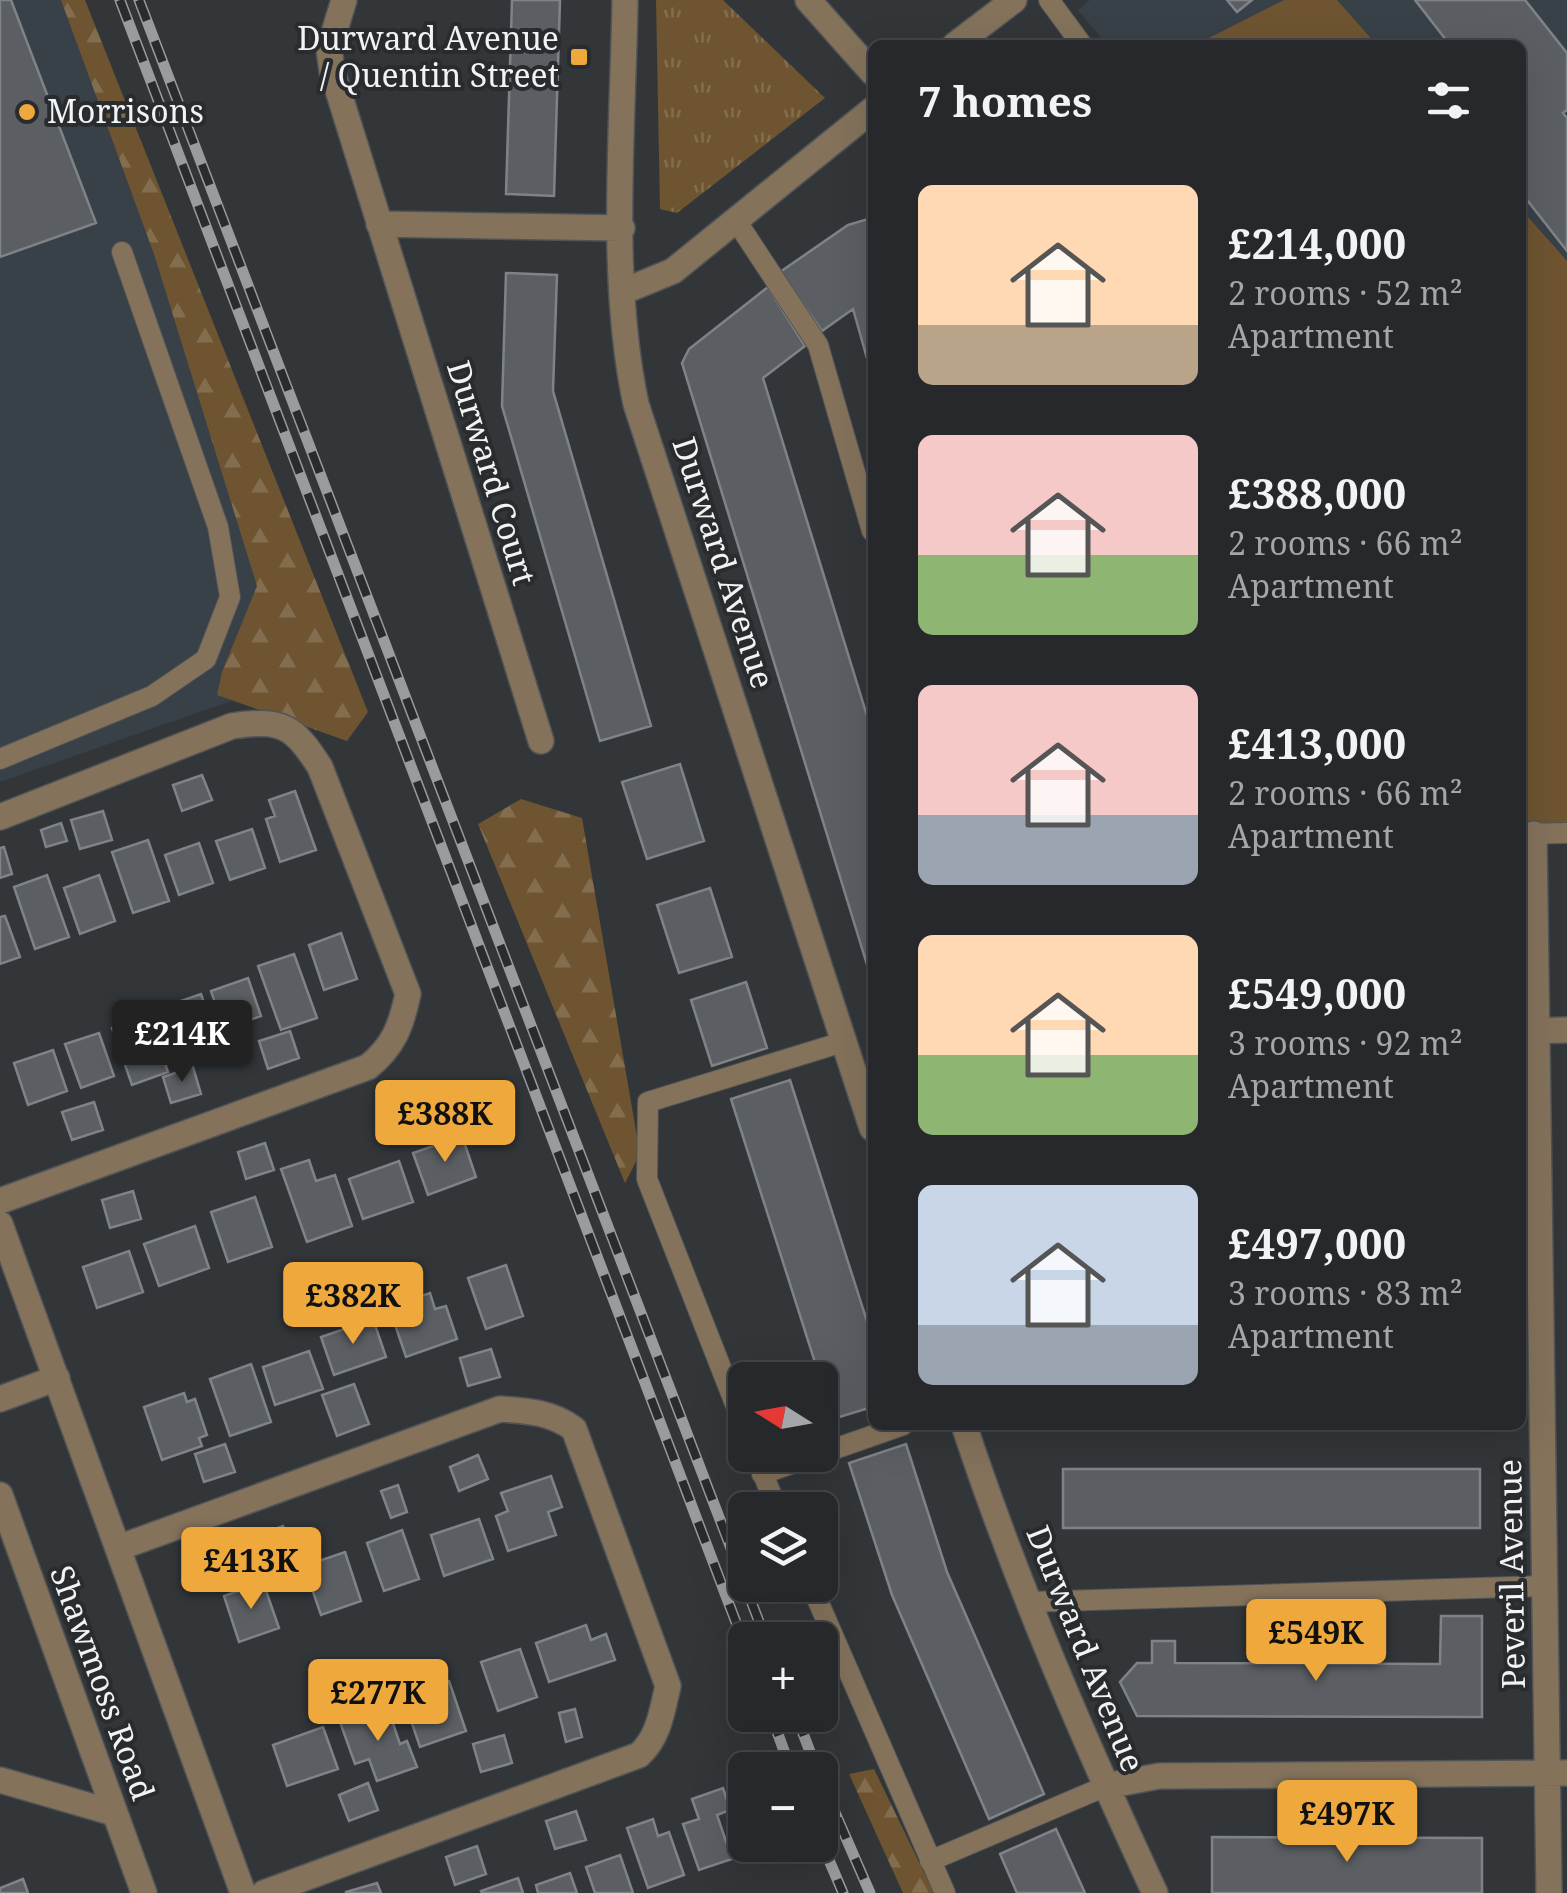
<!DOCTYPE html>
<html lang="en">
<head>
<meta charset="utf-8">
<style>
	body { margin:0; font-family:"Noto Serif",serif; background:#2e3033; color:#f1f3f6; height:100vh; display:flex; flex-direction:column; font-size:38px; white-space:nowrap }
	* { box-sizing:border-box; margin:0 }
	p { font-size:32px; color:#a4a6a9 }
	.icon { flex:none; width:55px; height:55px; fill:none; stroke:currentColor; stroke-width:2; stroke-linecap:round; stroke-linejoin:round }
	.map { position:relative; flex:1; overflow:hidden }
	.side { position:absolute; left:868px; top:40px; width:658px; height:1390px; display:flex; flex-direction:column; background:#26282b; border-radius:15px; box-shadow:0 10px 40px #0002,0 0 0 2px #424447 }
	.side>* { flex:none }
	.needle { width:65px; rotate:281deg }
	.buttons { position:absolute; left:728px; top:1362px; display:grid; gap:20px }
	.buttons a { display:grid; place-items:center; width:110px; height:110px; border-radius:15px; background:#26282b; box-shadow:0 10px 40px #0002,0 0 0 2px #424447; font-size:50px }
	.price { position:absolute; translate:-50% -85px; padding:0 22px; border-radius:10px; background:#eea83c; color:#111; font-size:32px; line-height:65px; filter:drop-shadow(0 2px 5px #0008) }
	.price::after { content:''; position:absolute; left:50%; top:60px; width:30px; height:22px; margin-left:-15px; background:inherit; clip-path:polygon(0 0,100% 0,50% 100%) }
	.price.current { background:#222; color:#fff }
	ul { padding:0; list-style:none }
	li { display:flex; align-items:center; gap:30px; height:250px; padding:0 50px }
	li span { display:grid; place-items:center; flex:none; width:280px; height:200px; border-radius:15px; color:#555 }
	li>.icon { margin-inline-start:auto }
	span .icon { width:120px; height:120px; fill:#fffc; stroke-width:1 }
	li b { font-size:42px }
	h2 { display:flex; justify-content:space-between; align-items:center; height:120px; padding:0 50px; font-size:42px }
	.map>svg:first-child { display:block }
</style>
</head>
<body>
<div class="map">
<svg width="1567" height="1893" viewBox="0 0 1567 1893">
	<defs>
		<pattern id="grass-tufts" width="24" height="20" patternUnits="userSpaceOnUse" patternTransform="scale(2.5)"><rect width="24" height="20" fill="#6e5431"/><path d="M3 7l-1-3M5 7V3M7 7l1-3M15 17l-1-3M17 17v-4M19 17l1-3" fill="none" stroke="#836d4f"/></pattern>
		<pattern id="forest-firs" width="22" height="20" patternUnits="userSpaceOnUse" patternTransform="scale(2.5)"><rect width="22" height="20" fill="#6e5431"/><path d="M5 1l3.5 6h-7zM16 11l3.5 6h-7z" fill="#836d4f"/></pattern>
	</defs>
	<rect width="100%" height="100%" fill="#323639"/>
	<path fill="#384048" d="M0,0H82L325,668L0,782Z
		M1090,0H1567V824H1520V45H1107L1078,10Z"/>
	<path fill="url(#grass-tufts)" d="M656,0H723L825,98L677,213L660,209Z"/>
	<path fill="url(#forest-firs)" d="M61,0H85L368,712L347,741L217,695L222,672L257,586L154,254Z
		M521,799L582,818L640,1154L625,1183L478,824Z
		M874,1769L934,1893H903L849,1774Z"/>
	<path fill="#6e5431" d="M1284,0H1337L1377,45H1195Z
		M1520,208L1567,261V824H1520Z"/>
	<path fill="#5b5f63" stroke="#7f8387" stroke-width="2.5" d="M0,0H11L96,223L0,257Z
		M512,0H560L554,196L506,194Z
		M1227,0H1252L1237,12Z
		M1415,0H1525L1567,53V110L1563,113L1567,118V251L1520,191V143L1525,140L1520,134V45H1450Z
		M868,219L872,221V376L853,309L822,331L780,272L848,225Z
		M506,273L557,275L553,391L651,726L600,741L502,406Z
		M768,287L805,346L763,378L872,732V981L682,363L689,349Z
		M680,764L704,841L647,859L622,782Z
		M202,775L212,800L182,811L173,785Z
		M295,791L316,850L280,862L266,819L275,816L269,800Z
		M103,811L112,840L80,849L71,820Z
		M61,823L67,841L46,847L41,830Z
		M252,829L265,868L230,880L216,841Z
		M148,840L169,901L133,913L112,852Z
		M199,843L213,883L179,895L165,855Z
		M4,847L12,874L0,878V848Z
		M47,875L69,937L35,949L14,887Z
		M99,875L115,921L80,934L64,888Z
		M710,888L732,957L679,973L657,905Z
		M5,916L20,957L0,964V917Z
		M341,933L357,979L324,990L309,945Z
		M294,954L317,1018L281,1030L258,966Z
		M248,978L261,1016L224,1029L211,991Z
		M746,982L767,1048L712,1066L691,1000Z
		M201,994L221,1052L183,1066L163,1007Z
		M149,1016L168,1072L132,1085L112,1028Z
		M290,1031L299,1058L268,1069L259,1041Z
		M99,1033L114,1076L81,1088L65,1044Z
		M53,1050L67,1091L28,1105L14,1063Z
		M193,1067L201,1094L171,1103L163,1077Z
		M790,1080L872,1337V1407L833,1419L731,1099Z
		M94,1102L103,1130L72,1140L62,1112Z
		M462,1136L476,1177L428,1195L413,1153Z
		M265,1143L274,1170L246,1179L238,1152Z
		M309,1160L316,1181L335,1175L352,1226L307,1242L281,1169Z
		M399,1161L413,1202L363,1219L349,1179Z
		M133,1191L141,1219L110,1228L102,1200Z
		M255,1197L272,1247L228,1262L211,1212Z
		M195,1226L209,1268L159,1286L144,1244Z
		M129,1251L143,1292L97,1308L83,1267Z
		M506,1265L523,1316L486,1329L468,1278Z
		M430,1293L435,1309L446,1306L457,1339L406,1357L389,1307Z
		M373,1319L386,1357L334,1375L321,1337Z
		M491,1349L500,1377L468,1386L460,1358Z
		M309,1351L323,1389L275,1405L263,1367Z
		M251,1364L271,1422L230,1436L210,1379Z
		M354,1384L369,1424L337,1436L322,1395Z
		M184,1393L187,1402L195,1399L207,1435L199,1438L202,1446L162,1460L144,1407Z
		M225,1444L235,1472L204,1482L195,1454Z
		M906,1444L947,1572L1044,1794L989,1819L892,1595L849,1463Z
		M478,1455L488,1479L459,1491L450,1467Z
		M1063,1469H1480V1528H1063Z
		M551,1476L562,1507L548,1512L556,1535L508,1551L496,1516L508,1511L501,1493Z
		M398,1485L407,1512L391,1518L381,1491Z
		M479,1519L493,1559L444,1576L431,1535Z
		M283,1526L292,1554L263,1564L254,1536Z
		M402,1530L419,1579L384,1591L367,1543Z
		M345,1552L361,1601L321,1615L304,1566Z
		M263,1582L279,1628L239,1642L224,1596Z
		M1441,1616H1482V1717L1137,1716L1120,1682L1137,1663H1152V1641H1175V1663L1440,1664Z
		M586,1625L591,1640L606,1634L615,1660L549,1682L536,1643Z
		M520,1649L537,1697L498,1711L481,1662Z
		M449,1681L466,1731L420,1747L403,1697Z
		M387,1706L400,1744L407,1741L417,1767L377,1781L369,1759L355,1764L340,1722Z
		M575,1709L582,1737L566,1742L559,1713Z
		M323,1727L338,1769L287,1786L273,1745Z
		M504,1735L512,1763L481,1772L473,1744Z
		M368,1783L378,1810L349,1821L339,1795Z
		M723,1788L730,1810L717,1815L732,1859L699,1870L683,1824L699,1819L692,1799Z
		M576,1811L586,1840L555,1849L546,1821Z
		M653,1819L658,1836L669,1832L684,1875L648,1888L627,1828Z
		M1056,1829L1085,1893H1017L1000,1854Z
		M1212,1837L1482,1838V1893H1212Z
		M477,1846L486,1874L455,1885L446,1857Z
		M620,1855L633,1893H595L586,1867Z
		M570,1873L577,1893H538L536,1885Z
		M518,1878L523,1893H482L481,1891Z
		M23,1879L28,1893H0V1888Z
		M377,1883L381,1893H346V1892Z"/>
	<g fill="none" stroke-linecap="round" stroke-linejoin="round">
		<defs>
			<path id="service" d="M1049,0L1082,45
				M737,222L818,345L872,531
				M0,759L152,696L206,659L230,597L218,527L122,252
				M1520,834L1567,833
				M745,1429L647,1179L648,1102L846,1041
				M820,1454L903,1425
				M755,1455L778,1510
				M762,1474L816,1455
				M811,1585L945,1893
				M1028,1602L1544,1586
				M930,1861L1106,1786"/>
			<path id="minor" d="M344,0L329,49L332,71L541,741
				M625,0C623,129 609,279 636,404L872,1128
				M379,224L622,228
				M622,292L673,271L872,110
				M0,817L232,726C282,719 293,725 320,767L408,994C401,1026 394,1046 368,1067L0,1201
				M1534,834L1549,1893
				M1522,1031L1567,1030
				M0,1224L243,1893
				M0,1399L57,1378
				M964,1425C1017,1585 1084,1740 1155,1893
				M118,1548L500,1409C528,1411 551,1412 574,1429L668,1686C662,1711 659,1737 639,1755L264,1893
				M0,1780L114,1813
				M1106,1786L1159,1776L1567,1773"/>
			<path id="tertiary" d="M808,0L872,72
				M955,45L1014,0
				M0,1495L144,1893"/>
		</defs>
		<use href="#service" stroke="#515457" stroke-width="22"/>
		<use href="#minor" stroke="#515457" stroke-width="28"/>
		<use href="#tertiary" stroke="#515457" stroke-width="28"/>
		<use href="#service" stroke="#84725b" stroke-width="20"/>
		<use href="#minor" stroke="#84725b" stroke-width="25"/>
		<use href="#tertiary" stroke="#84725b" stroke-width="25"/>
		<defs>
			<path id="rail" d="M120,0L745,1646
				M139,0L766,1640
				M771,1715L791,1770
				M796,1715L817,1770
				M820,1778L870,1893
				M820,1839L843,1893"/>
		</defs>
		<use href="#rail" stroke="#999c9e" stroke-width="11"/>
		<use href="#rail" stroke="#292c2f" stroke-width="8" stroke-dasharray="22" stroke-linecap="butt"/>
	</g>
	<g fill="#eea83c" stroke="#292c2f" stroke-width="4">
		<rect x="569" y="47" width="20" height="20" rx="5"/>
		<circle cx="27" cy="112" r="10"/>
	</g>
	<g text-anchor="middle" stroke-width="8" stroke-linejoin="round" paint-order="stroke">
		<g font-size="32" fill="#f1f3f5" stroke="#292c2f" text-anchor="end">
			<text x="559" y="50">Durward Avenue<tspan x="559" dy="37">/ Quentin Street</tspan></text>
			<text x="47" y="123" text-anchor="start">Morrisons</text>
		</g>
		<g font-size="32" fill="#f1f3f5" stroke="#292c2f">
			<text transform="translate(491 473) rotate(73)" y="11">Durward Court</text>
			<text transform="translate(723 563) rotate(72)" y="11">Durward Avenue</text>
			<text transform="translate(1512 1574) rotate(-91)" y="11">Peveril Avenue</text>
			<text transform="translate(1085 1649) rotate(68)" y="11">Durward Avenue</text>
			<text transform="translate(102 1683) rotate(70)" y="11">Shawmoss Road</text>
		</g>
	</g>
</svg>
<div class="buttons">
<a><svg class="needle" viewBox="-14 -14 28 28"><path d="M0-13l5 13h-10z" fill="#e53935"/><path d="M0 13l5-13h-10z" fill="#a4a6a9"/></svg></a>
<a><svg class="icon" aria-label="layers" viewBox="0 0 24 24"><path d="M12 4l9 5-9 5-9-5zM3 14l9 5 9-5"/></svg></a>
<a>+</a>
<a>−</a>
</div>
<b class="price current" style="left:182px;top:1085px">£214K</b>
<b class="price" style="left:445px;top:1165px">£388K</b>
<b class="price" style="left:353px;top:1347px">£382K</b>
<b class="price" style="left:251px;top:1612px">£413K</b>
<b class="price" style="left:1316px;top:1684px">£549K</b>
<b class="price" style="left:378px;top:1744px">£277K</b>
<b class="price" style="left:1347px;top:1865px">£497K</b>
<section class="side">
<h2>7 homes<svg class="icon" aria-label="filters" viewBox="0 0 24 24"><path d="M4 7h16M4 17h16"/><circle cx="9" cy="7" r="2"/><circle cx="15" cy="17" r="2"/></svg></h2>
<ul>
<li><span style="background:linear-gradient(#ffd9b3 70%,#b9a48a 0)"><svg class="icon" aria-label="home" viewBox="0 0 24 24"><path d="M3 11l9-7 9 7M6 9v11h12V9"/></svg></span><div><b>£214,000</b><p>2 rooms · 52 m²</p><p>Apartment</p></div></li>
<li><span style="background:linear-gradient(#f6c9c9 60%,#8fb573 0)"><svg class="icon" aria-label="home" viewBox="0 0 24 24"><path d="M3 11l9-7 9 7M6 9v11h12V9"/></svg></span><div><b>£388,000</b><p>2 rooms · 66 m²</p><p>Apartment</p></div></li>
<li><span style="background:linear-gradient(#f6c9c9 65%,#9aa5b1 0)"><svg class="icon" aria-label="home" viewBox="0 0 24 24"><path d="M3 11l9-7 9 7M6 9v11h12V9"/></svg></span><div><b>£413,000</b><p>2 rooms · 66 m²</p><p>Apartment</p></div></li>
<li><span style="background:linear-gradient(#ffd9b3 60%,#8fb573 0)"><svg class="icon" aria-label="home" viewBox="0 0 24 24"><path d="M3 11l9-7 9 7M6 9v11h12V9"/></svg></span><div><b>£549,000</b><p>3 rooms · 92 m²</p><p>Apartment</p></div></li>
<li><span style="background:linear-gradient(#c9d6e8 70%,#9aa5b1 0)"><svg class="icon" aria-label="home" viewBox="0 0 24 24"><path d="M3 11l9-7 9 7M6 9v11h12V9"/></svg></span><div><b>£497,000</b><p>3 rooms · 83 m²</p><p>Apartment</p></div></li>
</ul>
</section>
</div>
</body>
</html>
